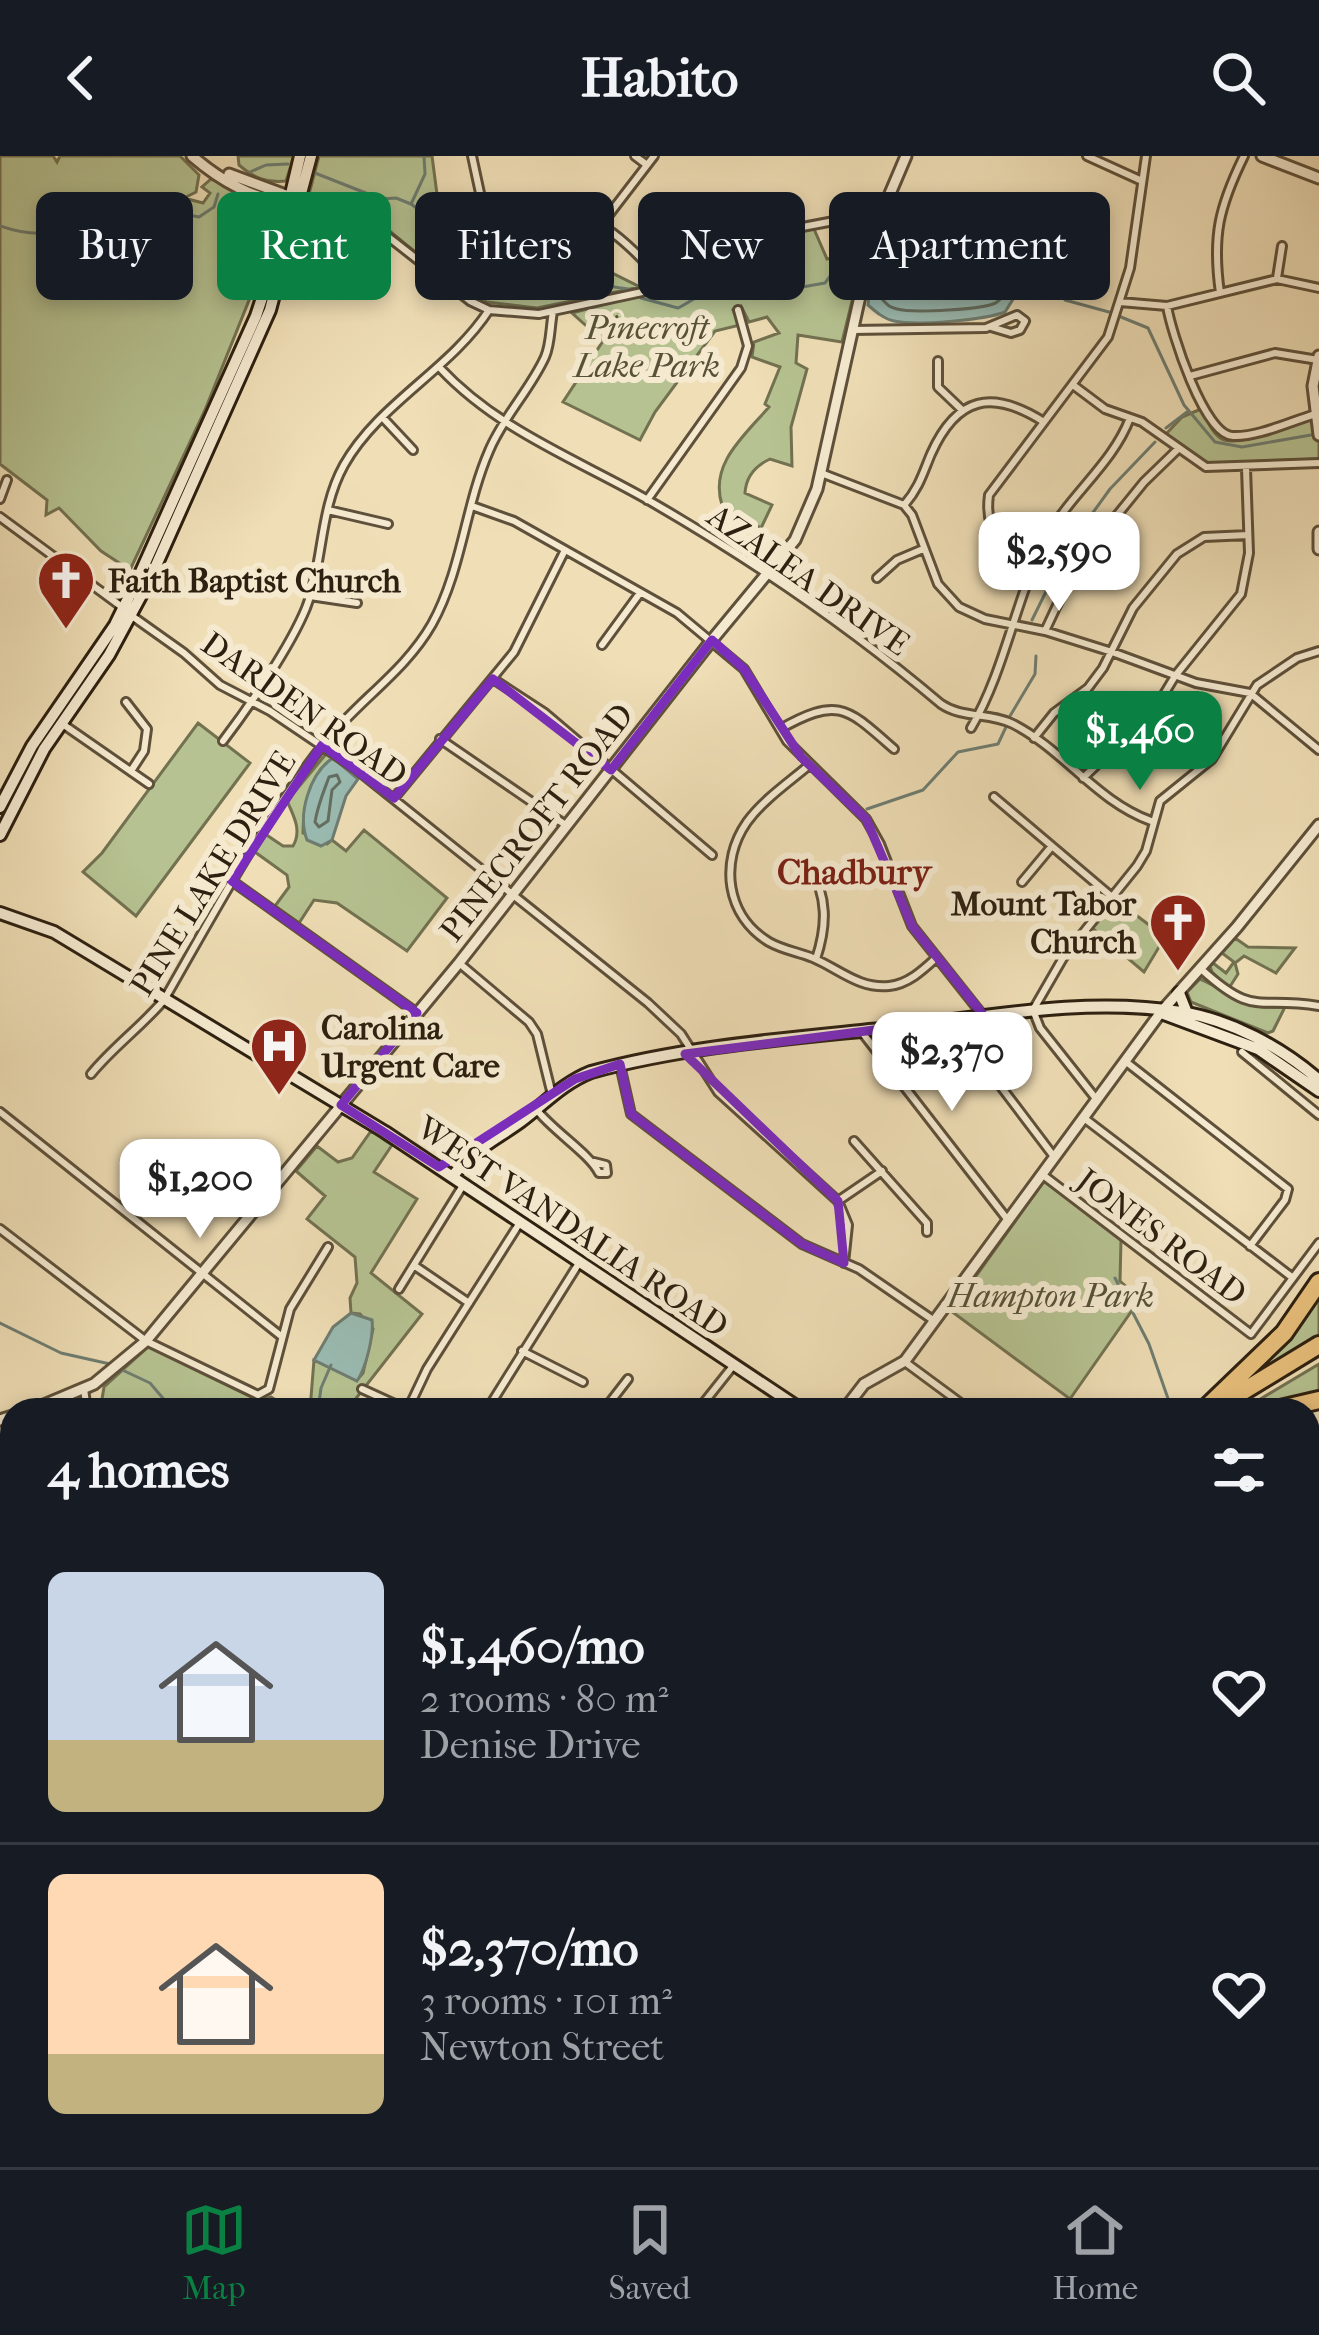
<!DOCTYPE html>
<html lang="en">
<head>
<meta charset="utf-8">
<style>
	body { margin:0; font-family:"IM FELL French Canon",serif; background:#20242c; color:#f1f3f6; height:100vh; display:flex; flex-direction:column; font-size:45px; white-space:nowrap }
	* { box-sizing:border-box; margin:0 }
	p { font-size:39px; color:#9ea1a6 }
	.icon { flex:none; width:66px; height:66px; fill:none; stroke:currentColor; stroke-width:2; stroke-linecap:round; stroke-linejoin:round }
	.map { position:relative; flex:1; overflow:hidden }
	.sheet { position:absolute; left:0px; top:1242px; width:1320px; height:771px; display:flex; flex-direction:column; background:#171b24; border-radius:36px 36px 0 0; box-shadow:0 6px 18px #0003 }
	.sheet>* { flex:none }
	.hud { position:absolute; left:36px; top:36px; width:1248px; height:108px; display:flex; gap:24px }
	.price { position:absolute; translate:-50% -102px; padding:0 27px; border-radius:24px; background:#fff; color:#222; font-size:39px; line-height:78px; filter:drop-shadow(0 3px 6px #0008) }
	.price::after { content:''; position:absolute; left:50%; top:72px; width:36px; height:27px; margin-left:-18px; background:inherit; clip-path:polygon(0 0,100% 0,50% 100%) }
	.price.selected { background:#0b8043; color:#fff }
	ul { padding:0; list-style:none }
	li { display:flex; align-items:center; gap:36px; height:300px; padding:0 48px }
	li+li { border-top:3px solid #363941 }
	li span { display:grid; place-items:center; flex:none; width:336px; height:240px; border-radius:18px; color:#555 }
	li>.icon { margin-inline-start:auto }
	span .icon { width:144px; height:144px; fill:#fffc; stroke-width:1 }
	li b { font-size:51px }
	h2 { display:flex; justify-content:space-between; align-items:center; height:144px; padding:0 48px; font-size:51px }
	.chip { padding:0 42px; border-radius:18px; background:#171b24; box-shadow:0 6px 18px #0003; font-size:42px; line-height:108px }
	.chip.selected { background:#0b8043; color:#fff }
	header { display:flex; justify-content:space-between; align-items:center; height:156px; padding:0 48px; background:#171b24; font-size:54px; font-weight:800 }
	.tab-bar { display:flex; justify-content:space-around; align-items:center; height:168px; border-top:3px solid #363941; background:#171b24; font-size:33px; color:#9ea1a6 }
	.tab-bar a { display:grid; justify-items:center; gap:6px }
	.tab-bar .selected { color:#0b8043 }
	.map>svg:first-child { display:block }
</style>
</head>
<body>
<header><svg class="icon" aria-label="back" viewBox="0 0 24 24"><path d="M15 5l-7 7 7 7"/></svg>Habito<svg class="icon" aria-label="search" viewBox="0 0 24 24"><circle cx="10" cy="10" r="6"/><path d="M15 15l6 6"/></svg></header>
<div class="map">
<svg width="1319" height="2011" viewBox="0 0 1319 2011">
	<rect width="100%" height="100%" fill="#efdeb6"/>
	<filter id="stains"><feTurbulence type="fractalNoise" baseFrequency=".00167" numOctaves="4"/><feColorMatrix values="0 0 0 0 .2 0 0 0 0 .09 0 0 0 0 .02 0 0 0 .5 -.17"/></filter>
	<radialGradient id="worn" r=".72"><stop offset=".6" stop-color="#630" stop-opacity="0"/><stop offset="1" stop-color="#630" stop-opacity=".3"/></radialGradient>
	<path fill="#b6c291" stroke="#727150" stroke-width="3" d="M0,0H53L57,6L60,0H180L199,19L196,36L184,42L203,47L210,37L202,31L211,23C238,36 273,44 276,77L205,254L130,414L101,395L59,352L46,359L47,344L0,308Z
		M238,0H294L286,25C266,27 254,22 239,9Z
		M319,0H432L438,46L466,68L478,62L491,81L476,98L484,108L504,112L511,103C531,103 549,93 568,95L640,131L537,152L487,146L458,131L380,67L312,42L309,38Z
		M814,73L827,103L864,96L842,186L798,179L796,207L807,213L791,271L792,310L770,303C755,310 746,320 745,337L772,349L761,372L722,349C709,308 744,280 769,251L765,248L780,211L752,201L754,186L779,177L767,161L749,166L741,150L733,154L740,169L715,175L655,256L640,284L563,246L603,185L572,157L670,131L712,99L746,86Z
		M1201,253C1207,263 1212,279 1224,284C1244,290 1300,267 1319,259V303L1209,307L1196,302L1166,278L1182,261Z
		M198,567L250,607L136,760L83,716L102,697Z
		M326,598L333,602C310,617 303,651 303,677L327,688L332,684L346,695L364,674L447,742L407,795L337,747L314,744L299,767L275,750L289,731L287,719L255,696L265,678L283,690H293C302,675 294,660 287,645Z
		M1116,744L1165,781L1144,816L1092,772Z
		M1235,782L1248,791L1295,792L1276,817L1244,800L1235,807L1238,818L1229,832L1212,816L1210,810L1213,807L1226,817L1234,806L1222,797Z
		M1200,823C1238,839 1235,854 1285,851L1273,875L1268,877L1191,846L1187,836Z
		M371,975L392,989L374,1016L417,1043L371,1117L422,1158L347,1254H310L314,1204L357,1224L363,1217L373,1173L360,1158L351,1157L350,1142L357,1127L355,1101L307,1063L325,1040L296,1015L317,990L338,1006L352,1002Z
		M1044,1025L1121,1084L1120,1125L1140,1143L1070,1243L951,1155Z
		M1319,1132V1184L1236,1234Z
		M149,1190L260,1245L271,1241L291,1254H107L101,1249L104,1231Z
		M1319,1208V1241L1266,1254H1242Z
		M12,1933V2001H164L177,2011H17L6,2007L0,2011V1951Z"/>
	<path fill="#9abbb2" stroke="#6e7d71" stroke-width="3" d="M910,59L1024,107L1028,119L1005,156C984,164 916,170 894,165C884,163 876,156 868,149L870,132L859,127L870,119L894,62Z
		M333,602L358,623L346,640L332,684L321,690L307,684C297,658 310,617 333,602Z
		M351,1157L372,1164C374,1179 366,1212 357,1225L314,1204L333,1171Z"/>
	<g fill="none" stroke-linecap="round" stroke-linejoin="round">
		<path stroke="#646e61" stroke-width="3" d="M909,71L1011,113L1014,120C1009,128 1005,141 997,146C987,154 911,157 897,153C888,151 887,148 881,142V124L901,75Z
			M915,88L989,120L992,128L976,136L900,138L896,126L910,92Z
			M337,619L340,626L332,634L328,665L319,671L315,666C318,648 324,635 329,621Z"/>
		<path stroke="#6e7d71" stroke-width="3" d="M250,16L266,9L288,8
			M315,17L381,43L396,42L411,48L459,84L471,110L628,133
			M412,46L425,18L424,0
			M0,70C32,81 51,79 82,68L100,82L112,66L157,53L199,61L214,51L218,38
			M1022,125L1040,131
			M641,142L678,152C722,129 741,97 791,133L825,127L831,119L846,116L859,121
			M1065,144L1109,156
			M1121,161L1148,172L1184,249L1215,286L1242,291L1311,279
			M1166,272L1187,256
			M1032,464L1068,391L1110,333L1155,286
			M1010,560L1035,518L1036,500
			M867,653L923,634L958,596L998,588L1006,571
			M1115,1122L1149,1188L1172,1254
			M0,1167L61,1197L110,1208
			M118,1212L150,1227L173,1254
			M318,1254L321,1232L331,1209
			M1308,1566L1319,1570"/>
		<defs>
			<path id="minor" d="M472,0L483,51L499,77
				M635,0L647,9
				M1087,0L1142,25
				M302,44L377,72L470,145L489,154L539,158L647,135L681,118L729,85L881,56
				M882,53L923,58L1028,107
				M601,69L654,0
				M495,81C562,25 616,70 663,127
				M1277,122L1282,90
				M1220,137C1212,80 1219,51 1244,0
				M1120,146L1167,150L1277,123L1319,132
				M1167,150C1171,175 1204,280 1233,280C1259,281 1291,265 1316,258
				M852,174L986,172L1017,159L1025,165L1020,174L1011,177L991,171
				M938,205V231L962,254
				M440,212C498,274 576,303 648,344C752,404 849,470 941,548C963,563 989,556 1013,568C1064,594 1096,645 1151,665
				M1190,220L1275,197L1318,204
				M1073,229L1105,253L1142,266L1206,311L1319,307
				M383,262L413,294
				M821,317L904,349L912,359L938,428L959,451L985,463L1045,475L1112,496L1196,527L1250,537L1319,594
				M0,343L7,324
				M647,344L741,212L748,190L738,154
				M905,348C919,332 923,317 931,298C957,240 992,233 1044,266
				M472,350L514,365L677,457L744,513L787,585L866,663L880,688L912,770L981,857
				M328,354L388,368
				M0,361L122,451
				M1037,403C1002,394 984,376 989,339L1108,181L1130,112L1146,0
				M877,422L897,404L923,393
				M310,440L357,447
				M132,460L184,497L220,529L270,555L356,613L648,847L681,878L718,936L838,1045L848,1069L844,1107
				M1045,475L1075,411L1144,326L1178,293
				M602,489L640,437
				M493,523L545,557L712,699
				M126,546L147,573L144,595L131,615
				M64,569L149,628
				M971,572C1006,512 1015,443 1046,383C1069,339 1112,309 1130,262
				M780,573C839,540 847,552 894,593
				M1034,582L1054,557L1088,532L1103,512L1133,452L1177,398L1204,381L1248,379
				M440,583L567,670
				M223,585C249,551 290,491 306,452C324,405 319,354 344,309C379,247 450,214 489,154
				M808,610C788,627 763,644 747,666C719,706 726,760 769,786C783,794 798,796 813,802C839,813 859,833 889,830C908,828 923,814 936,802
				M1083,622L1107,599L1140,578L1175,520L1241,438L1249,397L1246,312
				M395,641L514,496L565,394
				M994,641L1112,741
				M809,709C828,741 827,770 816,803
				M232,725L417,857
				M1022,726L1052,690
				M459,807L529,866L537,878L552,939
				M1201,813C1255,862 1256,840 1319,850
				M952,866L1055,1002
				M861,875L1007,1063
				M1242,896L1319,959
				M1125,905L1288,1033L1285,1044L1250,1090
				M620,909L631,958L802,1088L859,1113L933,1164
				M91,918C114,890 141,871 164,844C214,757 261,668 323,589C357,545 404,517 432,468C462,414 465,350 489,295C503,261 530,234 545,201C551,187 550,171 553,156
				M1097,944L1040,872L1033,854L1063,802L1137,710L1146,695L1160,645L1212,603L1257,529L1297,502L1319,495
				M536,953C553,975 590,998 599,1017H607L606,1009L594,1006
				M0,956L281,1180
				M1084,962L1293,1122
				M854,985L927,1067V1076
				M1043,1019L1251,1178L1319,1087
				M838,1045L882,1015
				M0,1073L146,1185L258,1239L269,1233L290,1153L328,1091
				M415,1110L469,1147
				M399,1133L462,1031
				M522,1195L583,1226
				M905,1206L970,1254
				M84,1233L87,1254
				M362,1233L397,1249L429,1254
				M409,1251L427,1213L519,1068
				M487,1254L579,1107
				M604,1254L628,1223
				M698,1254L733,1210
				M0,1364L12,1350
				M0,1490L12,1498
				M1308,1497L1319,1480
				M1308,1597L1319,1598
				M1308,1680L1319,1681
				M0,1722L12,1723
				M349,2001L361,2011
				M697,2001L698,2011
				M1158,2001L1165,2011
				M299,2011L306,2001
				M437,2011L445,2001
				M530,2011L537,2001
				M935,2011L951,2001
				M1027,2011L1035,2001
				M1110,2011L1118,2001"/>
			<path id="tertiary" d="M192,0C214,19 261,52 291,41
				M1262,0L1319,22
				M229,18L291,41
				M1319,200L1313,230L1319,279
				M1319,376V393
				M32,1254L94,1228L146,1185L459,807L712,484L795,384L817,333L875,73L906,0
				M844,1254L864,1228L905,1205L1161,856L1237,771L1319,669
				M0,1264L12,1260
				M0,1880L12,1886
				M1308,1975L1319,1961
				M226,2001L238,2011
				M1282,2011L1289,2001"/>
			<path id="secondary" d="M0,651L32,590L115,469L140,418L256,160L277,97L300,0
				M0,679L44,593L109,499L150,423L270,154L311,0
				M0,757L54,776L385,976L802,1254
				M1179,837L1187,857
				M1164,858L1258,893L1319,935
				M453,1020C472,994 495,984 520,966C544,948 563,927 591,916C690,889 797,882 899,871C991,860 1088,841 1181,856C1231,864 1281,891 1319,924
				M1308,1966L1319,1985"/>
			<path id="motorway" d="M1227,1245L1319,1189
				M1204,1254L1284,1177L1319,1126
				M1276,1254L1319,1244
				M0,1523L12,1531
				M0,1568L12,1569
				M0,1585H12
				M0,1623L12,1617
				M1308,1635L1319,1636
				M1308,1651L1319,1652
				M604,2011L611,2001"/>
		</defs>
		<use href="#minor" stroke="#5e503a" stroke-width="12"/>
		<use href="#tertiary" stroke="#5e503a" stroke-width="15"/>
		<use href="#secondary" stroke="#2d2010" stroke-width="16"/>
		<use href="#motorway" stroke="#2d2010" stroke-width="22"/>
		<use href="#minor" stroke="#f5ead0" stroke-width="6"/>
		<use href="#tertiary" stroke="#f5ead0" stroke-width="9"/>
		<use href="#secondary" stroke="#f5ead0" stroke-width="10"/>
		<use href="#motorway" stroke="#e8bf7b" stroke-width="16"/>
	</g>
	<path fill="none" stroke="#7b2cbf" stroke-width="9" stroke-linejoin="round" d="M712,484L744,513L801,601L866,663L912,770L984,860L685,898L838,1045L844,1107L802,1088L631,958L620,908L575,923L439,1011L341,949L417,857L232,725L322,589L394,642L493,523L611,614Z"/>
	<defs>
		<symbol id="church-pin" viewBox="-11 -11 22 30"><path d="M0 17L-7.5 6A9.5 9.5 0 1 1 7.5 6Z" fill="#8f2418" stroke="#f5ead0"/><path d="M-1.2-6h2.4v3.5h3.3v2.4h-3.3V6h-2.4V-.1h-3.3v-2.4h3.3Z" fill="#fff"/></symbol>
		<symbol id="hospital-pin" viewBox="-11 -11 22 30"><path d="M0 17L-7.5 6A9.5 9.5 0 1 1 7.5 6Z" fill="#8f2418" stroke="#f5ead0"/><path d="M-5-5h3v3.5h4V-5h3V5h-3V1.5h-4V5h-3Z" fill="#fff"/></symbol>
	</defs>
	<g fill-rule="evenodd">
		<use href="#church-pin" x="33" y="391" width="66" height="90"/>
		<use href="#church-pin" x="1145" y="733" width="66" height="90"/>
		<use href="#hospital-pin" x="246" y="857" width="66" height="90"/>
	</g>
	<g text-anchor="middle" stroke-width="12" stroke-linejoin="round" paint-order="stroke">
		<g font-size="33" font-style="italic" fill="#565137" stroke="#f5ead0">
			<text x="647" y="183">Pinecroft<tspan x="647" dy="38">Lake Park</tspan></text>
			<text x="1051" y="1151">Hampton Park</text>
		</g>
		<g font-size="33" fill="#2d2010" stroke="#f5ead0">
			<text transform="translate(809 423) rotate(35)" y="12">AZALEA DRIVE</text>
			<text transform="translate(305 552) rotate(35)" y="12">DARDEN ROAD</text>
			<text transform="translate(536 666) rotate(-52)" y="12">PINECROFT ROAD</text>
			<text transform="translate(212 717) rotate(-58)" y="12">PINE LAKE DRIVE</text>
			<text transform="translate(573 1070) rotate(34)" y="12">WEST VANDALIA ROAD</text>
			<text transform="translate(1162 1080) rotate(37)" y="12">JONES ROAD</text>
		</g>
		<g font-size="33" font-weight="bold" fill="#2d2010" stroke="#f5ead0" text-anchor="start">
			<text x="108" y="436">Faith Baptist Church</text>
			<text x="1136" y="759" text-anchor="end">Mount Tabor<tspan x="1136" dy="38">Church</tspan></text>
			<text x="321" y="883">Carolina<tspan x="321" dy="38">Urgent Care</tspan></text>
		</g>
		<g font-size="36" font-weight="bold" fill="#7a1f14" stroke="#f5ead0">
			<text x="854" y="728">Chadbury</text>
		</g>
	</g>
	<rect width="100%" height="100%" filter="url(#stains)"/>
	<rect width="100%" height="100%" fill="url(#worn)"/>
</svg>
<b class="price" style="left:1059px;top:458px">$2,590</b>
<b class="price selected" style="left:1140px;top:637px">$1,460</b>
<b class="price" style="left:952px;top:958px">$2,370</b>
<b class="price" style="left:200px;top:1085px">$1,200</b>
<div class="hud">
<a class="chip">Buy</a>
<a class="chip selected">Rent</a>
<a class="chip">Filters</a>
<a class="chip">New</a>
<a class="chip">Apartment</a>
</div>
<section class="sheet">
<h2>4 homes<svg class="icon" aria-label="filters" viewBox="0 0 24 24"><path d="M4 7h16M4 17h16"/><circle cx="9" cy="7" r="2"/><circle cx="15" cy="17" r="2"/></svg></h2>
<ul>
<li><span style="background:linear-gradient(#c9d6e8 70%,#c2b280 0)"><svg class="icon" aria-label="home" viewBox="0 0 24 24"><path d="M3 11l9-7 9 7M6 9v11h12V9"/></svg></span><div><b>$1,460/mo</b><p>2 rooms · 80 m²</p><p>Denise Drive</p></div><svg class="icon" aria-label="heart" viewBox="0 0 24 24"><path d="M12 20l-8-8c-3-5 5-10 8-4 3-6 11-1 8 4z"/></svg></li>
<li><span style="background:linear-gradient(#ffd9b3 75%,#c2b280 0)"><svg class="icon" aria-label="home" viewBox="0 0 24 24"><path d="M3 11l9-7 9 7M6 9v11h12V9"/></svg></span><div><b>$2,370/mo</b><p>3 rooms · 101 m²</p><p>Newton Street</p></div><svg class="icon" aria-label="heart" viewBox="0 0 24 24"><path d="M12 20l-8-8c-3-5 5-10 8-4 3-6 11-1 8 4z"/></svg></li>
</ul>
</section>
</div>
<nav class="tab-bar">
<a class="selected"><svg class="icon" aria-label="map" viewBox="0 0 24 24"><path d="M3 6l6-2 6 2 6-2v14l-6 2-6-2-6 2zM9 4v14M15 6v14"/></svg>Map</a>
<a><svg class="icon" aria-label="saved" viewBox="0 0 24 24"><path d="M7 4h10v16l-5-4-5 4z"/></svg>Saved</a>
<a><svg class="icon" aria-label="home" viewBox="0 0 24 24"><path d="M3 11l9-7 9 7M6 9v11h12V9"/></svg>Home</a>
</nav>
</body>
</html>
